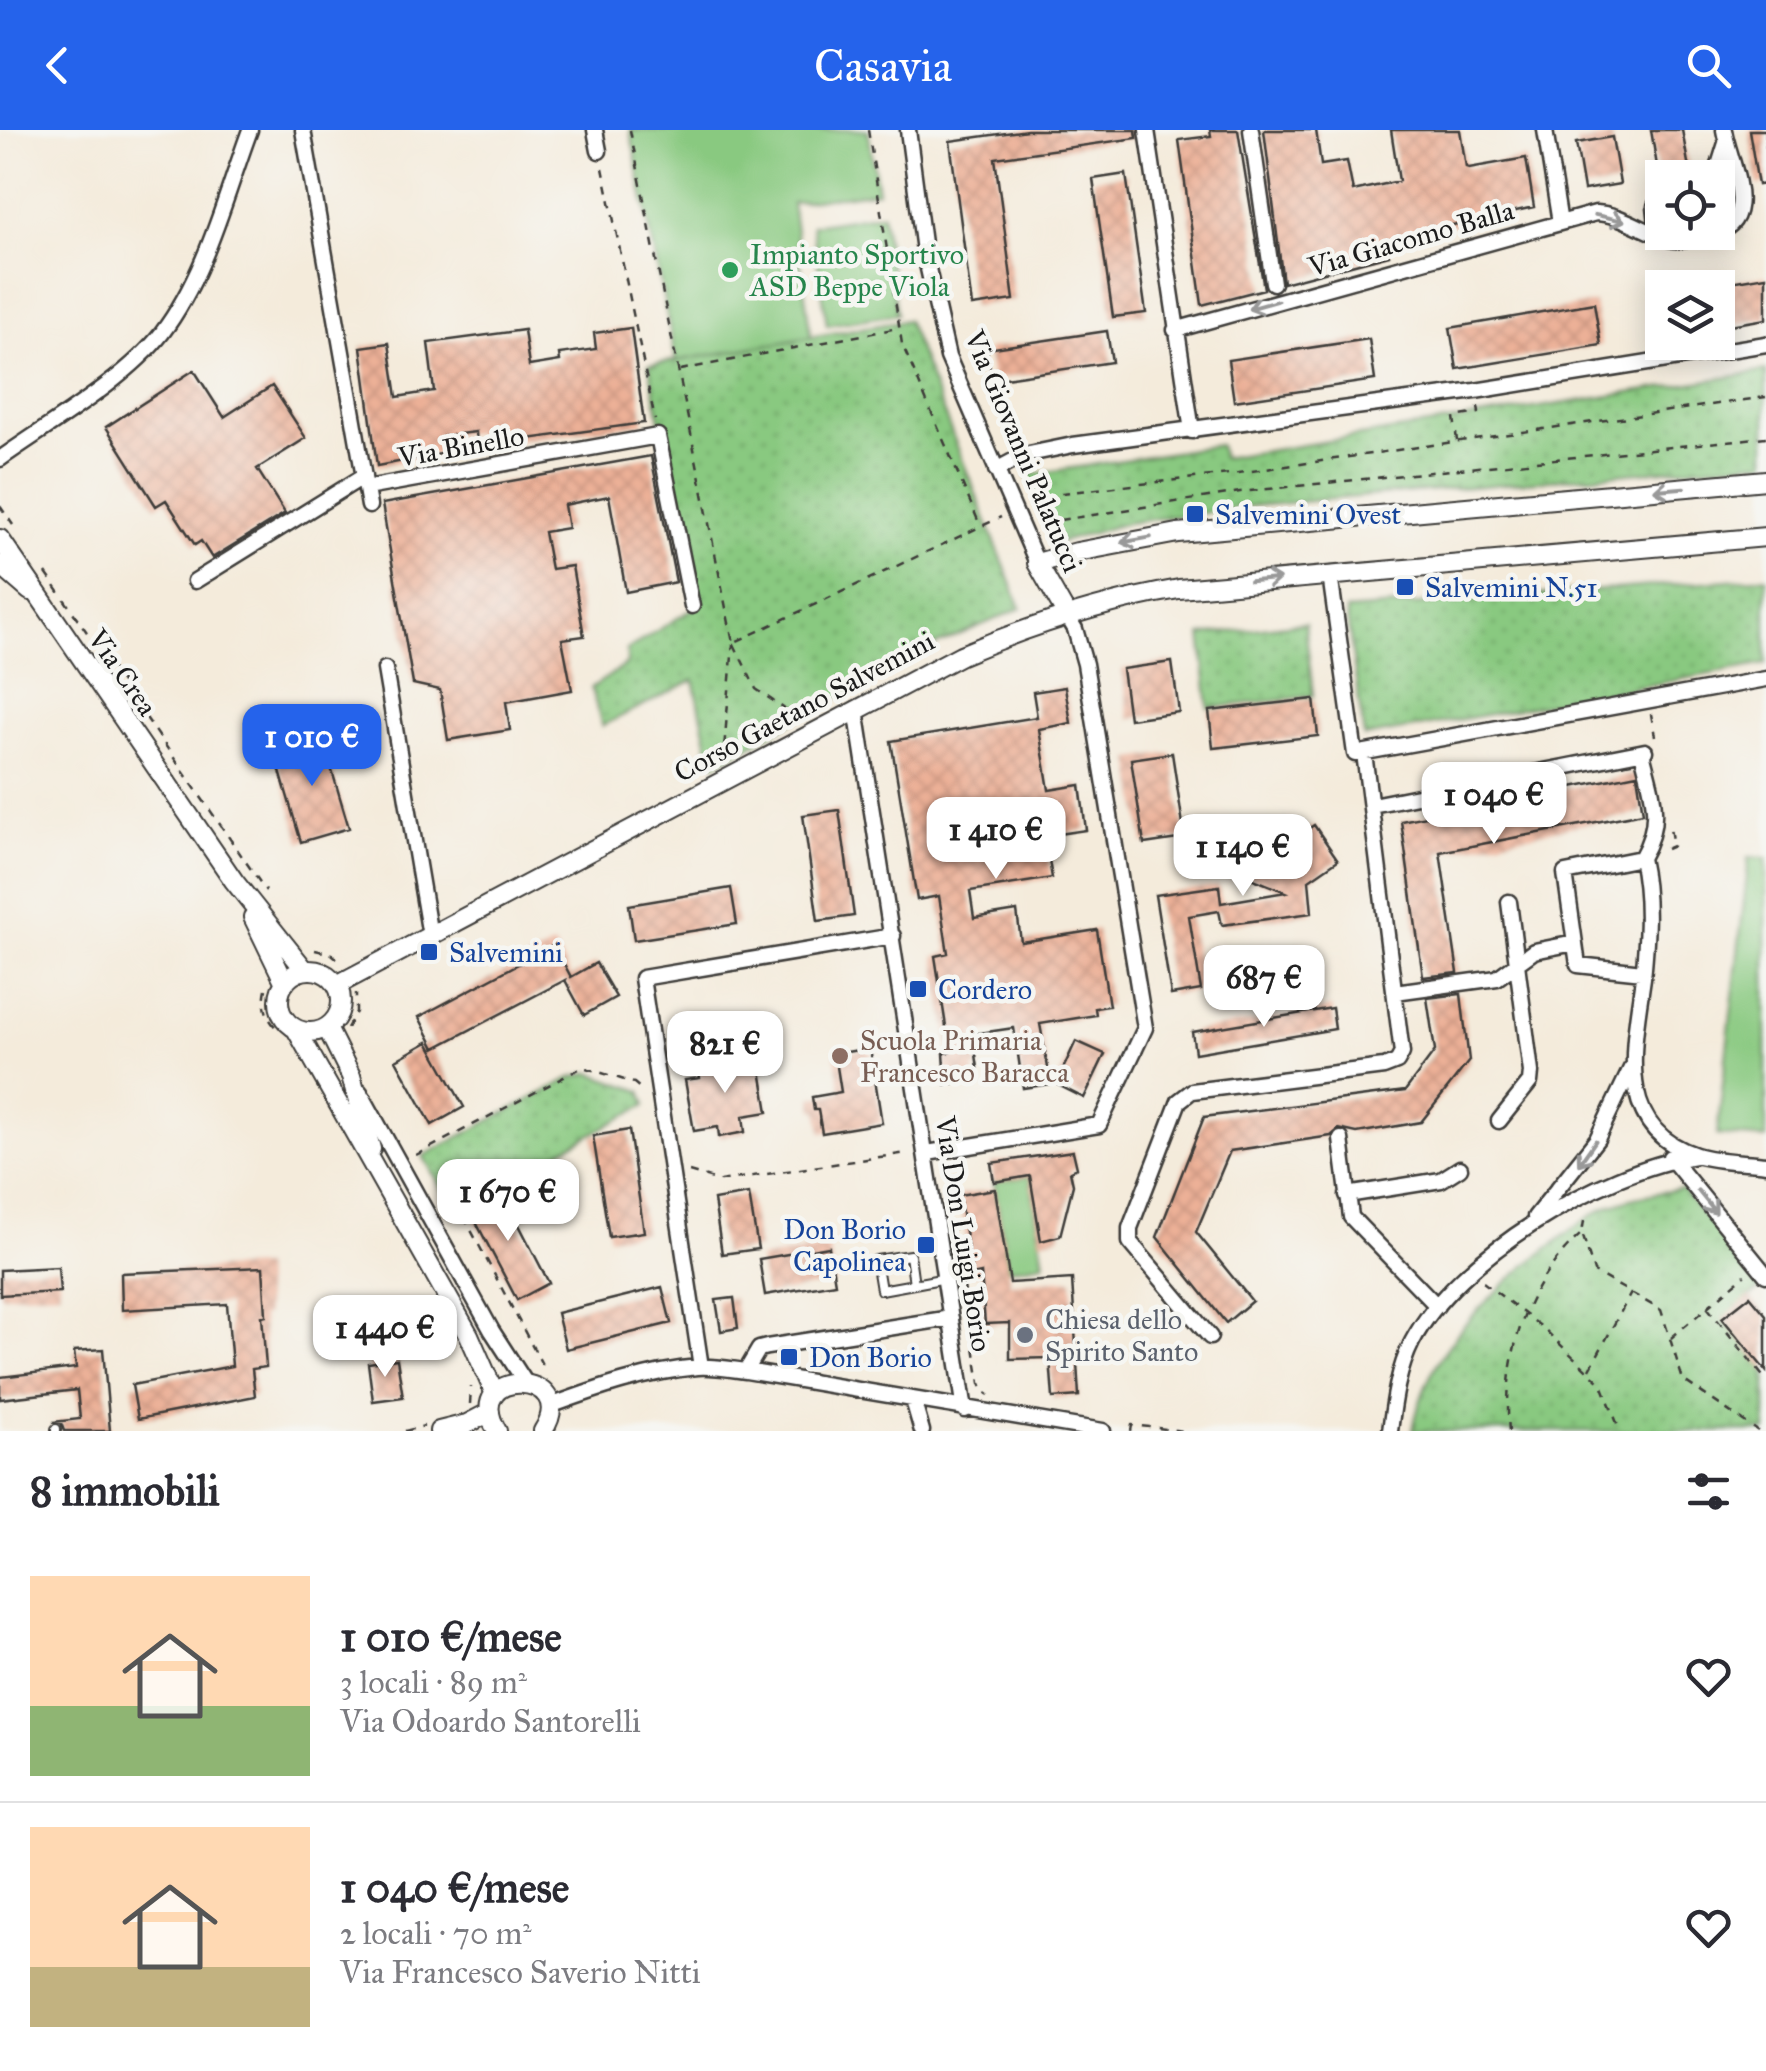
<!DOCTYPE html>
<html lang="it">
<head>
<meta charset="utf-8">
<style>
	body { margin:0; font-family:"IM FELL Great Primer",serif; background:#f2f2f3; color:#2b2b33; height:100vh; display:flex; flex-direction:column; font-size:38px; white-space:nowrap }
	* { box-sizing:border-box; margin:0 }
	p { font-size:32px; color:#7c7c81 }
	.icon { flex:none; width:55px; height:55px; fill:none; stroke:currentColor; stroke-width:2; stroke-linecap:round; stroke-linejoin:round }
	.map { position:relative; height:1301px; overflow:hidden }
	.drawer { display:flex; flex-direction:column; background:#fff; flex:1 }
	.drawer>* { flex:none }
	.tools { position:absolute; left:1645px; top:30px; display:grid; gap:20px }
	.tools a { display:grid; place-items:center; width:90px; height:90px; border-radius:0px; background:#fff; box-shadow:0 5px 25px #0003; font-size:50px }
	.price { position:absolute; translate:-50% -85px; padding:0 22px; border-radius:20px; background:#fff; color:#222; font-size:32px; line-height:65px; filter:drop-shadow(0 2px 5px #0008) }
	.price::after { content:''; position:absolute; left:50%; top:60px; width:30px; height:22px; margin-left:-15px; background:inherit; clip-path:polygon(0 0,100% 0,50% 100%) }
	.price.selected { background:#2563eb; color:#fff }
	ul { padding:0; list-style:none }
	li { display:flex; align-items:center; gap:30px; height:250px; padding:0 30px }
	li+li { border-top:2px solid #e1e1e2 }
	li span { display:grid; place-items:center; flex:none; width:280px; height:200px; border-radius:0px; color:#555 }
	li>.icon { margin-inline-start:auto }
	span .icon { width:120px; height:120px; fill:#fffc; stroke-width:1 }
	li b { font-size:42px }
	h2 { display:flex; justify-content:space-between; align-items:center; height:120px; padding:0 30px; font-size:42px }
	header { display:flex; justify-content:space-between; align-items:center; height:130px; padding:0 30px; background:#2563eb; color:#fff; font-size:45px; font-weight:600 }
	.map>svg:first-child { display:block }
</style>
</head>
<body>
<header><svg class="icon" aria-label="back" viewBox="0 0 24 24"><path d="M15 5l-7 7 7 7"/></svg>Casavia<svg class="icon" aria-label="search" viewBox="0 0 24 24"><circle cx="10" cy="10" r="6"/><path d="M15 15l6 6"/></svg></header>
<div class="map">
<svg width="1766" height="1301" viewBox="0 0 1766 1301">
	<defs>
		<pattern id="green-dots" width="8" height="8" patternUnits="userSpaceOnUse" patternTransform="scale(2.5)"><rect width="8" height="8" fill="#89c980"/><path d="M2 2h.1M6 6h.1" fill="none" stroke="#76ac6e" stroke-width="1.8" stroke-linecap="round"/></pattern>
		<pattern id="building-cross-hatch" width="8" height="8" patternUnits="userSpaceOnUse" patternTransform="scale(2.5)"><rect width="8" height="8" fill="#ecb097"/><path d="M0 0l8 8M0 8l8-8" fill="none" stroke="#ca9782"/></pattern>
	</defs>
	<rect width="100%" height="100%" fill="#f6f6f2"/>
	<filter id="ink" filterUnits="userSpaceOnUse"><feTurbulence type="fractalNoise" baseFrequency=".01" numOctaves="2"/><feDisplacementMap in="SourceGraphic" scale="20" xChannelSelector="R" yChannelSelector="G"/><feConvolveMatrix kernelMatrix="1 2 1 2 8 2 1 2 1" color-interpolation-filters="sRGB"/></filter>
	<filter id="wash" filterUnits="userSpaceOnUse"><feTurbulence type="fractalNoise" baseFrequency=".0048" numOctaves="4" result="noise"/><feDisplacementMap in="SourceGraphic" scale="40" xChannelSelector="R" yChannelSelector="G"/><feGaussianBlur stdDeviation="2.25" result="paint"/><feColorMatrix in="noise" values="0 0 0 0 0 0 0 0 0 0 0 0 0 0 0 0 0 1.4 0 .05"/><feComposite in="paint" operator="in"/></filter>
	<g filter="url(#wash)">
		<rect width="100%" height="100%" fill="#f4ebdb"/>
		<path fill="url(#green-dots)" stroke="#52724e" stroke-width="2.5" d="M907,190L1021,478L931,517L716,634L711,630L694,550L602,596L591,558L627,534V520L697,476L649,235Z
			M1766,241V331L1242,377L1127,393L1061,412L1028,345L1219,315L1222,328Z
			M1766,447V534L1364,607L1346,480Z
			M1305,493L1313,566L1209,578L1201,505Z
			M590,943L641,961L646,975L513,1046L508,1038L448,1070L423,1026L571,948Z
			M1682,1059L1763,1156L1723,1189L1766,1241V1301H1413C1425,1224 1482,1171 1539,1125C1559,1110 1579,1092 1601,1080C1627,1068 1654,1063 1682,1059Z"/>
		<path fill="#89c980" stroke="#52724e" stroke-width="2.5" d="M630,0H868L878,61L792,73L811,207L676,231Z
			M882,84L897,184L827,195L812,95Z
			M1749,727L1766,728V1009L1717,1005Z
			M1030,1046L1044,1133L1008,1139L994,1052Z"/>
		<g id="blocks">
			<path fill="url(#building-cross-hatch)" d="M1027,0H1136L1137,8L995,28L1014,170L972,176L950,11Z
				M1210,0H1238L1264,159L1202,175L1179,10L1211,6Z
				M1264,0H1316L1321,35L1347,31L1353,61L1399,51L1391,0H1460L1466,37L1469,38L1526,28L1534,77L1385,110L1389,125L1283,153Z
				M1651,0H1682L1690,44L1659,48Z
				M1749,0H1766V54L1758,55Z
				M1612,7L1620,54L1584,60L1576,13Z
				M1126,44L1146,183L1113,187L1093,49Z
				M1766,146V189L1718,197V154Z
				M1594,173L1601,215L1457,239L1450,198Z
				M631,198L644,293L477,316L476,302L443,306L446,323L377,336L361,217L389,213L397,267L434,261L428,213L524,200L529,236L560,231L559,224L596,219L594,203Z
				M1107,201L1112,232L992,250L987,219Z
				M1369,209L1375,250L1234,271L1228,230Z
				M194,240L224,287L272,256L306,308L257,339L285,383L212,428L201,411L195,415L166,370L156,376L106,297Z
				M651,326L676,452L626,462L609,366L564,375L568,398L544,402L551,439L572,436L584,506L562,509L572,560L506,572L510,600L448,610L440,560L413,554L382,374Z
				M1172,532L1179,582L1129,589L1122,539Z
				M1065,557L1071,593L1039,599L1049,660L1080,655L1086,700L1045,706L1052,748L970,761L974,788L1017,781L1021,812L1097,800L1109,876L1095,878L1096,885L1040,894L1051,954L1023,958L1014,898L973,904L978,938L973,939L975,949L946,955L944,923L950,922L935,826L948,823L939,766L917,770L891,611L1037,587L1033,562Z
				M1314,569L1318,606L1213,618L1209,581Z
				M322,607L349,698L301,712L274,621Z
				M1172,623L1185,708L1144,714L1131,629Z
				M1637,644L1643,683L1440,722L1458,843L1423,847L1401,691Z
				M839,680L854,786L818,791L803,685Z
				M1314,695L1338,730L1309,750L1312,783L1222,795L1219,781L1189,786L1201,860L1171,865L1155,765L1219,756L1221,773L1286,762L1236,742L1252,703L1284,715Z
				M731,758L737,794L634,810L629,775Z
				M554,815L571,847L596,833L616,867L584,885L565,850L567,849L435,918L419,887Z
				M1461,864L1469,931L1421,992L1357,1003L1339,999L1331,1006L1230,1021L1196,1102L1252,1171L1226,1193L1157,1107L1204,987L1405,961L1435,921L1427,868Z
				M1332,878L1335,899L1195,923L1192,902Z
				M1076,911L1105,924L1084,968L1056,954Z
				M428,912L464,977L432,995L396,930Z
				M870,918L882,993L822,1003L818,980H814L812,967L841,962L835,924Z
				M718,925L720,936L740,933L741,937L760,934L768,982L743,986L745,1002L719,1007L718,997L694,1001L685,950L700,948L697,929Z
				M629,1000L644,1102L609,1107L593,1006Z
				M1073,1021L1077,1038L1070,1041L1073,1055L1060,1106L1041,1111L1030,1046L994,1052L991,1033Z
				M500,1058L549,1153L517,1170L467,1075Z
				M995,1059L1010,1153L1072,1149L1079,1266L1053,1268L1050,1228L1010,1229V1193L985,1194L981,1143L972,1145L959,1065Z
				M749,1064L758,1119L722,1124L714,1070Z
				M829,1117L835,1153L765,1165L759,1129Z
				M58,1137L60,1162L0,1165V1140Z
				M263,1137L266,1185L262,1186L266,1237L252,1239L255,1266L138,1289L132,1255L232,1236L227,1174L122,1180L121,1143Z
				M662,1157L671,1193L566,1219L557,1183Z
				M1750,1166L1766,1185V1241L1722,1188Z
				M734,1168L738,1198L721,1201L716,1170Z
				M103,1219L110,1301H64L61,1293L53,1292L80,1289L77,1260L0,1269V1247L76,1238L74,1221Z
				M397,1229L403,1267L373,1271L368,1233Z"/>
		</g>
	</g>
	<g filter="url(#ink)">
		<use href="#blocks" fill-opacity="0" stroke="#3c3b39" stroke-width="2.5"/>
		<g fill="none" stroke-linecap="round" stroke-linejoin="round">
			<defs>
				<path id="service" d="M914,1154L881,1160L876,1130L910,1125L914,1154L946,1148
					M56,1299V1301"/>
				<path id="minor" d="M303,0L369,376
					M595,0L599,21
					M908,0L924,121L948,227L1037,433
					M1147,0L1192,301
					M1251,0L1273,153
					M1545,0L1560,93
					M1715,48L1726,13
					M1658,104L1655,76L1662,65
					M1175,200L1596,83C1622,84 1644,102 1669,109C1681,113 1696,107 1708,105C1764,94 1730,35 1724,0
					M0,329C49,294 126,250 162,203C206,145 225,67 250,0
					M996,340L1024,325L1073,315L1475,261L1766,214
					M366,358L658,306L692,476
					M1330,445L1355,624L1766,549
					M195,451L364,346
					M385,539L430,806
					M856,579L965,1280
					M1372,675L1645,621
					M1641,728C1664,689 1652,664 1642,622
					M1643,842L1578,835L1565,743L1641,728C1650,769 1647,807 1643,848C1634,913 1613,999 1696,1025C1718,1032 1743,1031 1766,1034
					M1395,862L1497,848L1534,821L1575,813
					M360,962L492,1201L525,1252
					M1499,991L1530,952L1531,942L1509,772
					M1341,1009L1351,1087L1437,1176
					M927,1023L1099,995L1145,898L1085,534L1075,499L1066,484
					M1670,1027L1766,1145
					M1347,1065L1441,1050L1460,1038
					M1535,1087L1597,1009L1631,938
					M1210,1207L1130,1112V1098L1179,971L1192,961L1384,937L1397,932L1402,923L1364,623
					M701,1237L642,848L893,806
					M746,1241L759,1219L767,1217L951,1188
					M913,1270L922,1301
					M550,1276C596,1259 648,1241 698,1237C713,1236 730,1239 746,1241L1103,1301
					M1390,1301C1394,1270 1398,1240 1412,1212C1456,1127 1602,1040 1695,1026"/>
				<path id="tertiary" d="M0,409L234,751L305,840
					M0,435L30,461
					M1066,484L1037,433L1077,422L1178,403L1766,350
					M253,787L285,853
					M279 871a31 31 0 1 1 62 0a31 31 0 1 1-62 0Z
					M337,855L961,525C1032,495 1103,472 1179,459L1766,407
					M327,898L351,946L371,1019
					M296,899L469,1205L495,1264
					M439,1301L467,1294L490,1282
					M497,1301C459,1236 582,1240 543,1301"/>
			</defs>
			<use href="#service" stroke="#3c3b39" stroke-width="12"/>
			<use href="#minor" stroke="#3c3b39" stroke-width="19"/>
			<use href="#tertiary" stroke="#3c3b39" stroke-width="22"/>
			<path stroke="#3c3b39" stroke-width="2.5" stroke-dasharray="8 8" stroke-linecap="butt" d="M630,0L733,513L1001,387
				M868,0L902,214L980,395
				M603,38L655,290
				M680,240L898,198
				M1457,311L1454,287L1479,283L1478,277
				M1040,369L1054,391L1240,362L1766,307
				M1031,374L1062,363L1238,343L1766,267
				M0,376L13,395
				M46,443L266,761
				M734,514L756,559L799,589
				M1651,584L1655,606
				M723,631L733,514
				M1666,719L1673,716L1670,698
				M315,820L332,824L342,833
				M266,859C262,877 267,889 279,901
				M347,898L356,882V863
				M416,1025L583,937L634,953L641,959
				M689,1042L720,1051L907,1023
				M948,1060L980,1253L983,1261L989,1265
				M449,1086L463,1085L546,1242
				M1584,1091L1582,1103L1594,1142L1661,1180L1683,1250L1758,1301
				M1483,1152L1543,1198L1602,1254L1620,1301
				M1707,1177L1766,1250
				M1671,1208L1745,1145
				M1590,1239L1631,1163
				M470,1274L471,1257
				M405,1301L424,1296
				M1131,1301L1132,1295L1184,1301
				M1509,1301C1503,1227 1524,1155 1581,1104"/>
			<use href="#service" stroke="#fff" stroke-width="8"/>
			<use href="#minor" stroke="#fff" stroke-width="14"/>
			<use href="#tertiary" stroke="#fff" stroke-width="18"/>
		</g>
		<defs><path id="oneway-shaft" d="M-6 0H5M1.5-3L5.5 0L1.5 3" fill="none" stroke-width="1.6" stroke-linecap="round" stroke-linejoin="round" transform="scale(2.5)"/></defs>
		<g stroke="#999">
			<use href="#oneway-shaft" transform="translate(1610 88) rotate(12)"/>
			<use href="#oneway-shaft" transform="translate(1263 175) rotate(164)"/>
			<use href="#oneway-shaft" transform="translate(1669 359) rotate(175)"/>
			<use href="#oneway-shaft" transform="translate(1136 410) rotate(170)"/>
			<use href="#oneway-shaft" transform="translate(1265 450) rotate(-5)"/>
			<use href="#oneway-shaft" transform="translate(1587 1023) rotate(125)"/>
			<use href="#oneway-shaft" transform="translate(1707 1072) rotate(51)"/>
		</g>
	</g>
	<circle fill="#2e9e5b" stroke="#f6f6f2" stroke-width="4" cx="730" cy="140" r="10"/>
	<g fill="#1a4fb4" stroke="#f6f6f2" stroke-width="4">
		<rect x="1185" y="374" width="20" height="20" rx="5"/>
		<rect x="1395" y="447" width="20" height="20" rx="5"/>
		<rect x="419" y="812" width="20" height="20" rx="5"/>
		<rect x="908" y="849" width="20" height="20" rx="5"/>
		<rect x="916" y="1105" width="20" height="20" rx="5"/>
		<rect x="779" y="1217" width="20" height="20" rx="5"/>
	</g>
	<circle fill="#8d6e63" stroke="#f6f6f2" stroke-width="4" cx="840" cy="926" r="10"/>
	<circle fill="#6b7280" stroke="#f6f6f2" stroke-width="4" cx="1025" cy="1205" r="10"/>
	<g text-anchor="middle" stroke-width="9" stroke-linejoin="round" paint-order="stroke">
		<g font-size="28" fill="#1c1c1c" stroke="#f6f6f2">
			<text transform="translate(1411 108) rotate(-16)" y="10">Via Giacomo Balla</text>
			<text transform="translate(461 316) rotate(-10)" y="10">Via Binello</text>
			<text transform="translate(1024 321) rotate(67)" y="10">Via Giovanni Palatucci</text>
			<text transform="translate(123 542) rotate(55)" y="10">Via Crea</text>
			<text transform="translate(804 576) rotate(-28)" y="10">Corso Gaetano Salvemini</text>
			<text transform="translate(964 1104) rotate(81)" y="10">Via Don Luigi Borio</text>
		</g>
		<g font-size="28" fill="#27864d" stroke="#f6f6f2" text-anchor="start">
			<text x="750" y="134">Impianto Sportivo<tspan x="750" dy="32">ASD Beppe Viola</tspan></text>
		</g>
		<g font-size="28" fill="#164399" stroke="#f6f6f2" text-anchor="start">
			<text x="1215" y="394">Salvemini Ovest</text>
			<text x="1425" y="467">Salvemini N.51</text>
			<text x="449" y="832">Salvemini</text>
			<text x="938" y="869">Cordero</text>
			<text x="906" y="1109" text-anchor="end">Don Borio<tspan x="906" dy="32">Capolinea</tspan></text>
			<text x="809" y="1237">Don Borio</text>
		</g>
		<g font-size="28" fill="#785e54" stroke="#f6f6f2" text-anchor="start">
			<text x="860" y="920">Scuola Primaria<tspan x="860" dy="32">Francesco Baracca</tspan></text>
		</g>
		<g font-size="28" fill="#5b616d" stroke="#f6f6f2" text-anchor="start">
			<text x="1045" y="1199">Chiesa dello<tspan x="1045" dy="32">Spirito Santo</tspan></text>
		</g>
	</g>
</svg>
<div class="tools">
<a><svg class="icon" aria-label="locate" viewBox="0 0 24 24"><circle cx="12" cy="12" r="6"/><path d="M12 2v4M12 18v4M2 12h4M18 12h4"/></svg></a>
<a><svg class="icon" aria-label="layers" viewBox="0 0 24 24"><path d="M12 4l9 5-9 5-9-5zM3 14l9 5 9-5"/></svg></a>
</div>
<b class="price selected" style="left:312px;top:659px">1 010 €</b>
<b class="price" style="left:1494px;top:717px">1 040 €</b>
<b class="price" style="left:996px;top:752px">1 410 €</b>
<b class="price" style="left:1243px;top:769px">1 140 €</b>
<b class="price" style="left:1264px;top:900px">687 €</b>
<b class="price" style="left:725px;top:966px">821 €</b>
<b class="price" style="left:508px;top:1114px">1 670 €</b>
<b class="price" style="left:385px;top:1250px">1 440 €</b>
</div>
<section class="drawer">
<h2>8 immobili<svg class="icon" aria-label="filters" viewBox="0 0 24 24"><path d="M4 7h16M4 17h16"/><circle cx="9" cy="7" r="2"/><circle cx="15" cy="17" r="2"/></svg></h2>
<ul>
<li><span style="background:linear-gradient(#ffd9b3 65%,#8fb573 0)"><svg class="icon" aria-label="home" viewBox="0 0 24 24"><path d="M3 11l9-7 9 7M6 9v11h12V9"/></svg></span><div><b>1 010 €/mese</b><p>3 locali · 89 m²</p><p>Via Odoardo Santorelli</p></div><svg class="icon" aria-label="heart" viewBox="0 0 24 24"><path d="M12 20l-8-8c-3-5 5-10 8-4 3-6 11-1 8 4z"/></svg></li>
<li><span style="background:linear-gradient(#ffd9b3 70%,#c2b280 0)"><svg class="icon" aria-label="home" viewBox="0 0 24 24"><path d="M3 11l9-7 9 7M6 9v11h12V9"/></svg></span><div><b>1 040 €/mese</b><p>2 locali · 70 m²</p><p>Via Francesco Saverio Nitti</p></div><svg class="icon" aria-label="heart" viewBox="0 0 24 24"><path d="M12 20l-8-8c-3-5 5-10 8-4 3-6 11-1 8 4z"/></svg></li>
</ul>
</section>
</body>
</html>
